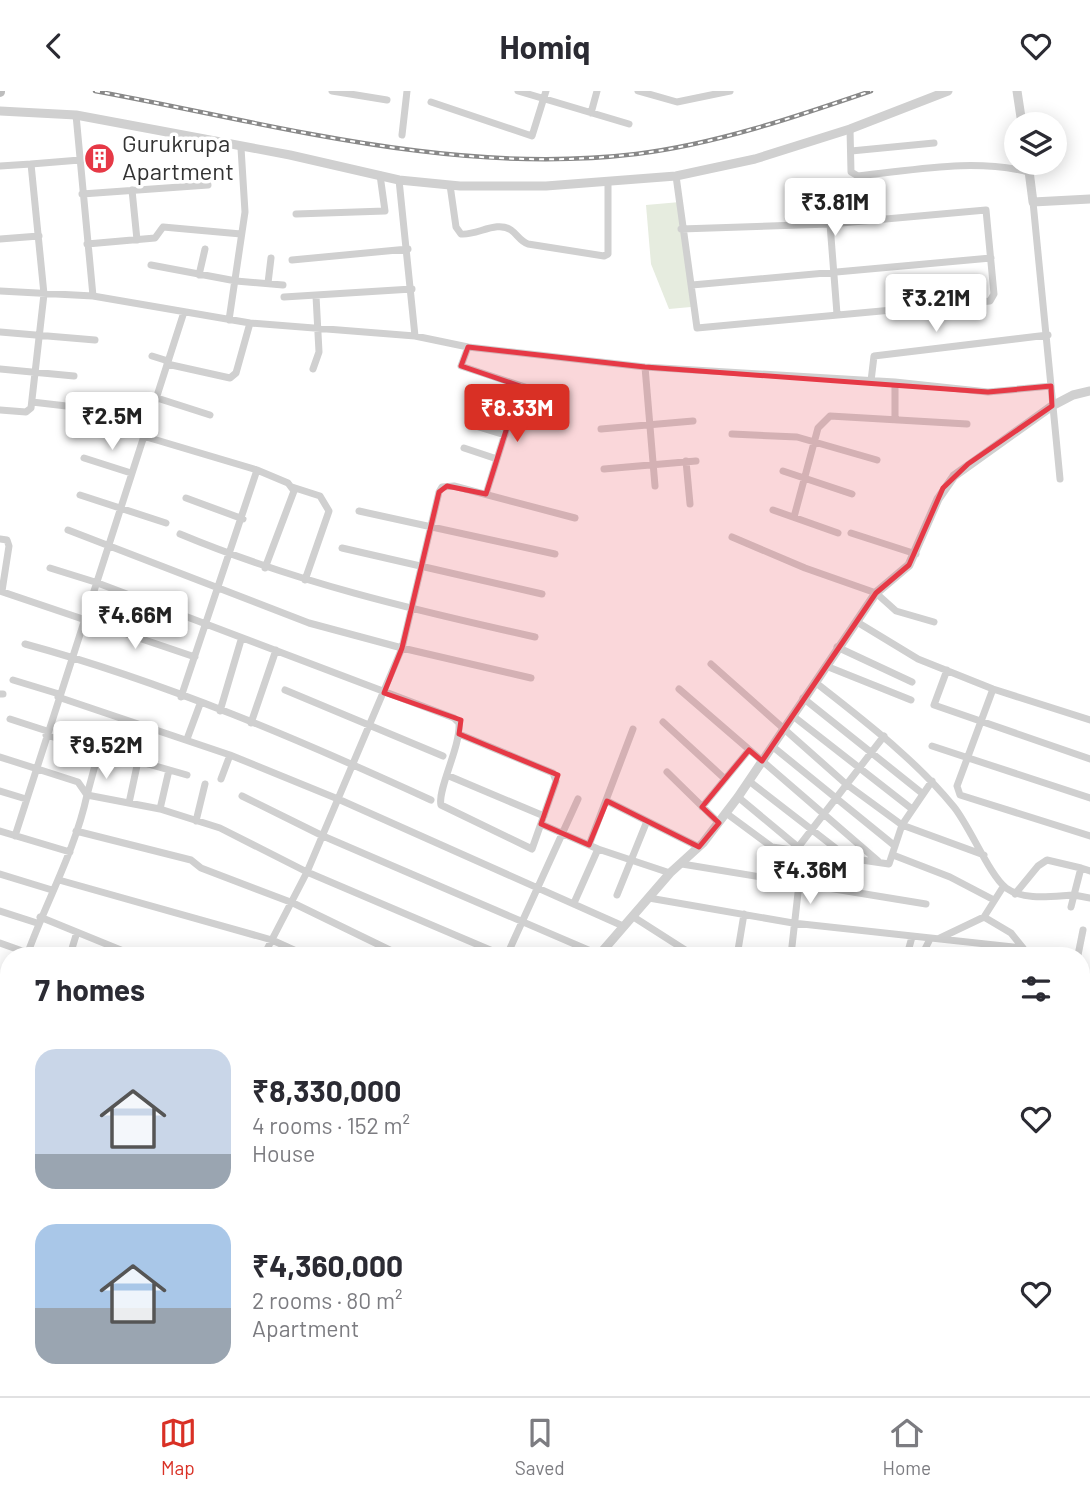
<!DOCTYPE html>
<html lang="en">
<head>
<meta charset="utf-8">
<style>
	body { margin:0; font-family:Barlow,sans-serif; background:#f7f7f7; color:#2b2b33; height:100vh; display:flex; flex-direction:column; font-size:26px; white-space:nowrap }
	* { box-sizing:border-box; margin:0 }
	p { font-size:23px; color:#7c7c81 }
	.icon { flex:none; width:38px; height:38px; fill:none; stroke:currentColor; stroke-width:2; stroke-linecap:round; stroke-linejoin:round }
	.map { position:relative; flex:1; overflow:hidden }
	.side { position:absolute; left:0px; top:856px; width:1090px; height:450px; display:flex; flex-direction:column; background:#fff; border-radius:28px 28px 0 0; box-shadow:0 4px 18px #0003 }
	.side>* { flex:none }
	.fabs { position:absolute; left:1004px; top:21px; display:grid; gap:14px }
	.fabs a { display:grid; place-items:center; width:63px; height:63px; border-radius:50%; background:#fff; box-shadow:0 4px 18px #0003; font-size:35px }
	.price { position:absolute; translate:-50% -60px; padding:0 16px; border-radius:7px; background:#fff; color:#222; font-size:23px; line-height:46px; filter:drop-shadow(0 2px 4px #0008) }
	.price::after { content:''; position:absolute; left:50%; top:42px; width:21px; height:16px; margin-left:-10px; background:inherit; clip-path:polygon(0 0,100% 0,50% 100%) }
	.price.active { background:#d93025; color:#fff }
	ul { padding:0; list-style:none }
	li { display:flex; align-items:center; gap:21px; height:175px; padding:0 35px }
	li span { display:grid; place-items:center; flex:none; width:196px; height:140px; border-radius:21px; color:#555 }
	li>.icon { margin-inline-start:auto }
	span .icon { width:84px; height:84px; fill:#fffc; stroke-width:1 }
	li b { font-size:30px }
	h2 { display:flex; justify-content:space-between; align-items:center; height:84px; padding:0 35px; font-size:30px }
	header { display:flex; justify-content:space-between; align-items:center; height:91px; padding:0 35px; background:#fff; font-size:32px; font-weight:700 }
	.tabs { display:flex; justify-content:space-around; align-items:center; height:98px; border-top:2px solid #e1e1e2; background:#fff; font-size:19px; color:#7c7c81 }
	.tabs a { display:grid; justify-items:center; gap:4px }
	.tabs .active { color:#d93025 }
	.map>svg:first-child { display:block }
</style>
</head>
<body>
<header><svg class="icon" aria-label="back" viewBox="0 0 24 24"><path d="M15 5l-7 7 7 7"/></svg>Homiq<svg class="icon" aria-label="heart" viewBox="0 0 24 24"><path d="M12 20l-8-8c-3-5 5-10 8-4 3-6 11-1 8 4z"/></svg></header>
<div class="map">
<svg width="1090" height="1305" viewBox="0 0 1090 1305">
	<rect width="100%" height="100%" fill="#fff"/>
	<path fill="#e6ecdf" d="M680,111L691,216L669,218L651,173L646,114Z"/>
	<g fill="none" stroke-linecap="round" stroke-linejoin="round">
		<path stroke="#d0d0d0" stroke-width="7" d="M332,0L387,9
			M518,0L629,33
			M638,0L677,11L730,0
			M431,11L532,45L546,0
			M591,22L597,0
			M76,24L93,205
			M850,38L851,81L858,85C916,79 972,67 1029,81
			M402,44L407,0
			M851,60L934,52
			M31,73L80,69
			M0,75L31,73L44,203L31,317L26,321L0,319
			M676,85L697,237L990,210L994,203L986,119L830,133L681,138
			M399,89L415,245
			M450,94L456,136L461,143C476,145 497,129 511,139C518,144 520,150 528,153L604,165L608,163V92
			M132,99L137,149
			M82,103L208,94
			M1033,111L1051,295
			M296,123L385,120L380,84
			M830,133L837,223
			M0,148L39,145
			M87,153L155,147L163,136L241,143
			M292,169L408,158
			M151,174L236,190L283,194
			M199,184L205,158
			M268,192L271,167
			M692,194L991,167
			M0,200L93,205L250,232L415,245L468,256L645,276L895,291L988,301L1051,295L1060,388
			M284,206L412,198
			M229,229L245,121L241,57
			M0,241L95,249
			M468,256L461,275L540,301
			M152,265L168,270
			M167,273L230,287L236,282L250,232
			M645,276L655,395
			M0,278L74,285
			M313,278L319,261L316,205
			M871,290L874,265L1048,244
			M157,307L210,324
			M32,311L75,316
			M895,328V291
			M469,333L505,344
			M601,338L693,330
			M732,343L797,346L877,369
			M143,345L257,379L181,606
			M464,357L497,368
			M84,367L131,382
			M686,370L690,413
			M604,378L696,370
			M257,379L288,392L294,400L265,477
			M783,380L852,403
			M292,396L320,405L329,420L305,489
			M486,403L520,295
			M80,404L166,432
			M186,407L243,428
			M773,419L838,442
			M359,420L555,463
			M794,426L818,337L830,325L967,333
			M68,439L309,532L402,557L531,587
			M851,442L916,463
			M180,443C295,491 414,519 535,546
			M732,446L805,477L876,502L896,520L934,531
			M0,448L7,449L9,455L2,500
			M342,457L542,503
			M50,477L95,491L454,627L459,632C461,655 437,699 441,714L532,758L556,690L553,682L459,643
			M0,500L195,566
			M857,531L918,568L993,598L1090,629
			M25,553C165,591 300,649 431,709
			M837,556L912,591
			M711,573L846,693L902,734L984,764
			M826,575L911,609
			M947,579L934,614L1090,668
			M13,589L59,603
			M815,591C864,630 914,667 954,716C970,736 990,785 1006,797C1024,810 1053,805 1074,804L1081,777L1090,780
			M679,598L878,770
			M993,598L957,695L960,704L1090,745
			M285,599L443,665
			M0,603H3
			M58,606L230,664L338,708L623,835
			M803,607L923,703
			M220,620L241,549
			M793,625L912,718
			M10,628L47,640
			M663,631L725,688
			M251,632L276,559
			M46,644L187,684
			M187,648L200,613
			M772,655L895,755
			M932,655L1090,707
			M0,666L78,691L87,704C75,760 46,811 27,864
			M97,667L87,704L160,718L220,737L307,781L502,864
			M667,681L719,732
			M449,685L544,725
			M221,688L230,664
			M749,690L847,766
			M0,700L26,708
			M242,705L323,745L600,864
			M738,706L798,756
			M607,710L699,756
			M129,712L138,670L152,636
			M702,716L749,659
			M160,718L169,679
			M726,722L772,756L889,773L902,734L932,690
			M196,730L205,693
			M541,733L598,758L670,782
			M0,740L70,761
			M76,740L191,769L201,777L293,812L400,864
			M15,745L184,221
			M589,754L633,638
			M796,759L884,645
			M893,764L950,786L994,809
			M682,773L926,813
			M0,783L52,799
			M59,789L272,849L305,864
			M1015,803L1038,775L1047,769L1081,777
			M617,804L647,730
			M649,807L793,832L1023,857L1028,864
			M574,812L598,758
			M1071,816L1074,804L1090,807
			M0,820L37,832
			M632,825L693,864
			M40,826L133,864
			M984,826L1011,842L1023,857
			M940,847L984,826L1003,796
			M0,852L28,862
			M605,858L617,864
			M738,859L744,823
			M70,864L77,841
			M264,864L307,781L402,557L439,401L442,396L454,395L575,427
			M507,864L578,708
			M735,864L738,859L749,864
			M791,864L799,793
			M907,864L912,846
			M922,864L930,848
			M1078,864L1083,839
			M0,897L9,901
			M1082,912L1090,914
			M0,931L9,911
			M0,937L9,941
			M1082,950L1090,951
			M0,985L9,989
			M1082,1007H1087L1090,1038
			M0,1044L9,1023
			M1082,1051L1090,1050
			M0,1083L9,1087
			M0,1120L9,1124
			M1082,1136L1090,1135
			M1082,1178L1090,1177
			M0,1189L8,1171
			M0,1215L9,1218
			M1082,1219L1090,1217
			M1082,1231L1089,1296
			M228,1297L245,1305
			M311,1297L323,1305
			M368,1297L382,1305
			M430,1297L441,1305
			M484,1297L498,1305
			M544,1297L545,1298
			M921,1297V1305
			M411,1305L417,1297
			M506,1305L511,1297
			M587,1305L589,1297
			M632,1305L634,1297
			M711,1305L712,1297
			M833,1305L835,1297"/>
		<path stroke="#d0d0d0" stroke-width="9" d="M1017,0L1022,33
			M0,20L76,24L290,64L399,89L460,95H546L676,85L755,68L850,38L948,0
			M1028,72L1033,111L1090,108
			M599,864L670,782L703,752L738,706L876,502L909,474L938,408L954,385L1052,315L1073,304L1090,300
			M868,1297L899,1305
			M1034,1305L1090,1295"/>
		<path stroke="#bdbdbd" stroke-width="10" d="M0,1V0"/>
		<defs>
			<path id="rail" d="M95,0C273,33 453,85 636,63C716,53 795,26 871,0"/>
		</defs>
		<use href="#rail" stroke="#888" stroke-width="4.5"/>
		<use href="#rail" stroke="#fff" stroke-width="2" stroke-dasharray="5" stroke-linecap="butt"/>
	</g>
	<path fill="#e63946" fill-opacity="0.2" stroke="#e63946" stroke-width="5" stroke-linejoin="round" d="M468,256L645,276L988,301L1051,295L1052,315L968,373L943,397L909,474L876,502L762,670L749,659L702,716L719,732L699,756L607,710L589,754L541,733L558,684L459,643L461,629L384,602L402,557L439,401L447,395L486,403L520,295L461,275Z"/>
	<defs>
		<symbol id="building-disc" viewBox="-11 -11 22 22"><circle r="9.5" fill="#e63946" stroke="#fff"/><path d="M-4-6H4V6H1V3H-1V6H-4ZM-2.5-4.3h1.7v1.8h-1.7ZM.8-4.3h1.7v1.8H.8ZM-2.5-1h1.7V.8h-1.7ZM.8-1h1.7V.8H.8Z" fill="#fff"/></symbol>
	</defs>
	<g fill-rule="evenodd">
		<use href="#building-disc" x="82" y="50" width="35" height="35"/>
	</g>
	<g text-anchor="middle" stroke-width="7" stroke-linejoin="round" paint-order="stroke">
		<g font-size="24" fill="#333" stroke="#fff" text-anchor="start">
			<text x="122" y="61">Gurukrupa<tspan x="122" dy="28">Apartment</tspan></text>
		</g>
	</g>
</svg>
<div class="fabs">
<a><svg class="icon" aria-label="layers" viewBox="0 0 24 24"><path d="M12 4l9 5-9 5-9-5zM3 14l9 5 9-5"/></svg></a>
</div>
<b class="price" style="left:835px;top:147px">₹3.81M</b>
<b class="price" style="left:936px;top:243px">₹3.21M</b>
<b class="price active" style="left:517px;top:353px">₹8.33M</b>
<b class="price" style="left:112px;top:361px">₹2.5M</b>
<b class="price" style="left:135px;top:560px">₹4.66M</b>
<b class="price" style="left:106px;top:690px">₹9.52M</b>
<b class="price" style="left:810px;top:815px">₹4.36M</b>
<section class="side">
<h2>7 homes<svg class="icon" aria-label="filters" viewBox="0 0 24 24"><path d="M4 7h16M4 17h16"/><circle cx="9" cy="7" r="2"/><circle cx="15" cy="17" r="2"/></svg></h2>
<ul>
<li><span style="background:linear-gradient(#c9d6e8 75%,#9aa5b1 0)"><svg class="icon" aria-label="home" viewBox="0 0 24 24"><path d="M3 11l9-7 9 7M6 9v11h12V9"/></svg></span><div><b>₹8,330,000</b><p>4 rooms · 152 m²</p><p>House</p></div><svg class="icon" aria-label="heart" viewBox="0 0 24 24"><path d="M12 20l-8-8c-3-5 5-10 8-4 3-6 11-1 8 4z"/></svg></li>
<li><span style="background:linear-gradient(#a9c7e8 60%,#9aa5b1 0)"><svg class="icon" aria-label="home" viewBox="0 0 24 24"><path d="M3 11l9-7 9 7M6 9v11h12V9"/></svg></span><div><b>₹4,360,000</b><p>2 rooms · 80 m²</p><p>Apartment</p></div><svg class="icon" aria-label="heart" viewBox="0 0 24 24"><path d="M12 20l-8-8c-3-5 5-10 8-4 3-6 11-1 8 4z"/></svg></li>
</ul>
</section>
</div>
<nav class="tabs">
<a class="active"><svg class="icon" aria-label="map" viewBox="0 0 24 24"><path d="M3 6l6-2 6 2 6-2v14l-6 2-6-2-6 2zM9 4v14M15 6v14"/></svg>Map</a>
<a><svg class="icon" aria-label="saved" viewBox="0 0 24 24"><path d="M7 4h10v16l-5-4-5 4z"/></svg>Saved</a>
<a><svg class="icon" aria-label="home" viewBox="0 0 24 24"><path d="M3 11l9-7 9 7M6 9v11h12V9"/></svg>Home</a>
</nav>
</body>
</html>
